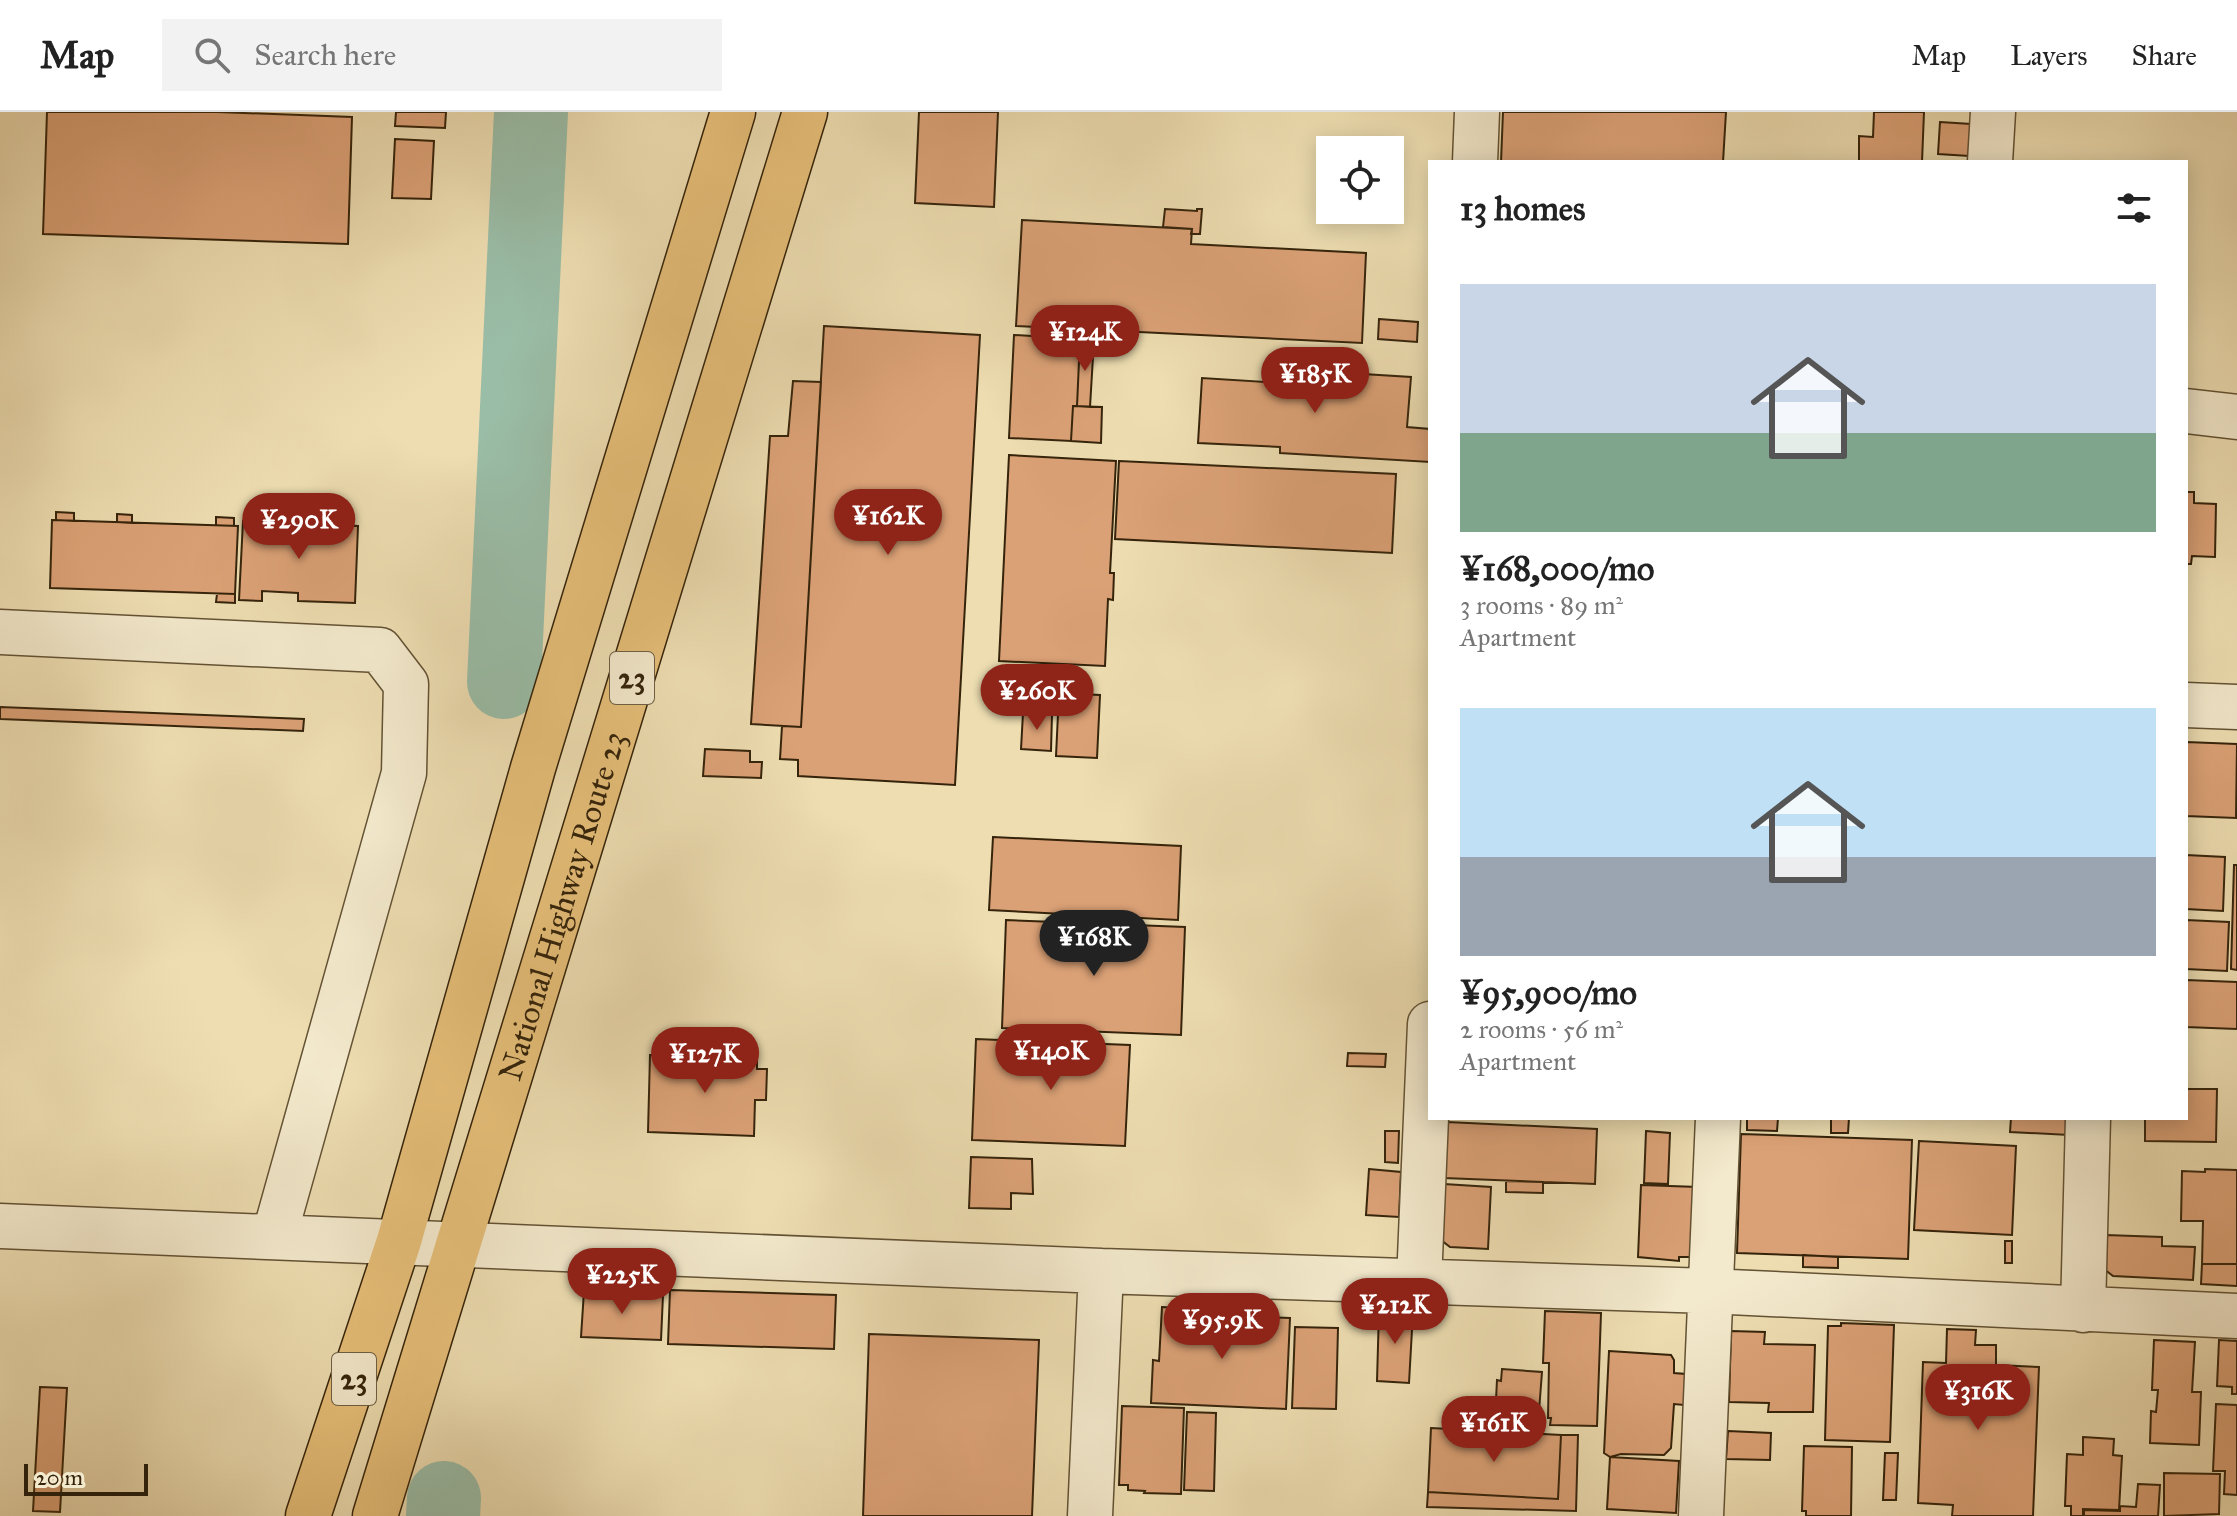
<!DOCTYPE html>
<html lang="en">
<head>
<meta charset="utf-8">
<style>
	body { margin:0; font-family:"IM FELL Great Primer",serif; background:#f2f2f2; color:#222; height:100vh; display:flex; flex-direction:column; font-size:30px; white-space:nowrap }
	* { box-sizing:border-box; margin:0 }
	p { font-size:26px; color:#767676 }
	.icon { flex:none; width:44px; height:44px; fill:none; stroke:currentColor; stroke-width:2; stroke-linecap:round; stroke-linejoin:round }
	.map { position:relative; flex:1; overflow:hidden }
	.sheet { position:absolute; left:1428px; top:48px; width:760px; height:960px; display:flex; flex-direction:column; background:#fff; border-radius:0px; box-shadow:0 4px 20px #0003 }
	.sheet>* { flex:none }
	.tools { position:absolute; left:1316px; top:24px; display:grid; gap:16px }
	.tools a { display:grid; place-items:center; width:88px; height:88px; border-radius:0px; background:#fff; box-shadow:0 4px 20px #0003; font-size:40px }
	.scale { position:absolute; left:24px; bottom:20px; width:124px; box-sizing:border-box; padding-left:8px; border:4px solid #35240b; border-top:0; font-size:22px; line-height:28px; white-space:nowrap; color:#35240b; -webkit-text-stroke:6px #f3e9cc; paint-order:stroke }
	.price { position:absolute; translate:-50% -68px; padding:0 18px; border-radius:28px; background:#8f2418; color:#fff; font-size:26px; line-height:52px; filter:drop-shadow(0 2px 4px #0008) }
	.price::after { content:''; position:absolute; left:50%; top:48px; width:24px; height:18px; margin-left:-12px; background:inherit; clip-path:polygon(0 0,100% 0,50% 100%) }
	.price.active { background:#222; color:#fff }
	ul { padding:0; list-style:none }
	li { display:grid; align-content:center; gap:16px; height:424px; padding:0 32px }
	li span { display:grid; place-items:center; height:248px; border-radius:0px; color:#555 }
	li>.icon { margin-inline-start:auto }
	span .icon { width:144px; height:144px; fill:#fffc; stroke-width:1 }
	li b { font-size:34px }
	h2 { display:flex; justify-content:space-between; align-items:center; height:96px; padding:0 32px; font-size:34px }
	header { display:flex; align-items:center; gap:48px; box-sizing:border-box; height:112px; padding:0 40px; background:#fff; border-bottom:2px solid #e0e0e0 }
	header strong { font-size:38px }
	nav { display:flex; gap:44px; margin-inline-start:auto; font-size:28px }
	.search { width:560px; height:72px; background:#f2f2f2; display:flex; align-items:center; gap:20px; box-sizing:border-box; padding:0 28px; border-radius:0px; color:#767676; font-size:30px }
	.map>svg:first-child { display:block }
</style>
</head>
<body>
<header>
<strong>Map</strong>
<div class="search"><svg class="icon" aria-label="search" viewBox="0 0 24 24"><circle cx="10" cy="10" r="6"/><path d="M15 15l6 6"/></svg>Search here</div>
<nav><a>Map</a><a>Layers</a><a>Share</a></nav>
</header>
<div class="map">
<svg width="2237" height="1404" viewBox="0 0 2237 1404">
	<rect width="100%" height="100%" fill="#edddb1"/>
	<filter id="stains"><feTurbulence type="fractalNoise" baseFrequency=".0025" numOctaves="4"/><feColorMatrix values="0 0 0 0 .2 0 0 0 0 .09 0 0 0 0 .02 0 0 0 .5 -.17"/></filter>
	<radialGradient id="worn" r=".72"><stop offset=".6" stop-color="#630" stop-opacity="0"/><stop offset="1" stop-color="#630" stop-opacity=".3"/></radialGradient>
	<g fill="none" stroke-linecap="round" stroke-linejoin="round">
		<path stroke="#9abda7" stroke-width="74" d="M504,570L531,0
			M443,1404L444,1386"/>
	</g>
	<path fill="#dba176" stroke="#35240b" stroke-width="2" d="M47,0H217L352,5L348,132L43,122Z
		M396,0H446L445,16L395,14Z
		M919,0H998L994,95L915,91Z
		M1503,0H1726L1723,50H1501Z
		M1874,0H1924L1922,50H1859V24L1873,25Z
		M1940,10L1971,12L1969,44L1938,42Z
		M395,27L434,29L431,87L392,86Z
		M1165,97L1197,99V97H1202L1200,122H1191L1192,117L1163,115Z
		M1022,108L1192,117L1191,132L1366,141L1362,231L1016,214Z
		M1379,207L1418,210L1417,230L1378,227Z
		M824,214L980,223L955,673L798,664V648L780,647L782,614L801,615Z
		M1014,223L1080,227L1077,294H1073L1071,329L1009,326Z
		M1080,227L1094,228L1090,295L1077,294Z
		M1266,256L1411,265L1407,315L1430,317V350L1280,341V335L1198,331L1202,266L1265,270Z
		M793,269L821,270L801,615L751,612L770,324H788Z
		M1073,294L1102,295L1101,331L1071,329Z
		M1009,343L1116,349L1110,461H1114L1113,488L1108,487L1105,554L999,549Z
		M1119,349L1396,362L1392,441L1115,427Z
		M2186,380H2194V391L2216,392L2215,445L2192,444L2191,452H2186Z
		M56,400L74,401V409L56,408Z
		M117,402L132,403V411L117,410Z
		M216,405L234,406V414H216Z
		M52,408L238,414L235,482L50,476Z
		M243,409L358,414L355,491L298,489V481L262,479V489L239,488Z
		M217,482H235V491L216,490Z
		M1059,581L1100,583L1097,646L1056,644Z
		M0,595L304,607L303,619L0,607Z
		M1023,601L1052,602L1051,639L1021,637Z
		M2186,630L2237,632L2236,706L2186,704Z
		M705,637L750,639V650H762L761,666L703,664Z
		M993,725L1181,734L1178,808L989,798Z
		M2186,743L2225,745L2223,799L2186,797Z
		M2234,753H2237V858L2231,857Z
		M1006,808L1185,815L1181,923L1002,916Z
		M2186,808L2229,810L2227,859L2186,857Z
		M2186,868L2237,870V917L2186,915Z
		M976,927L1130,933L1125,1034L972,1028Z
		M1348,941L1386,942L1385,955L1347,954Z
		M650,943L757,946V957H767L766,988H755L754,1024L648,1020Z
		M2186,977H2217L2216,1030L2145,1029V1006H2186Z
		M1747,1006H1778L1777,1019L1747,1018Z
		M1831,1006H1849L1848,1021H1831Z
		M2011,1006H2070L2069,1023L2010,1020Z
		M1447,1010L1597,1017L1595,1072L1444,1066Z
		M1385,1019H1399L1398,1051L1385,1050Z
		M1646,1019L1670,1021L1668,1072L1644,1071Z
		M1741,1022L1912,1028L1908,1147L1737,1141Z
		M1919,1029L2016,1034L2012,1123L1914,1118Z
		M971,1045L1032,1047L1033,1082L1011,1081V1097L969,1096Z
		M1369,1057L1401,1060L1399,1105L1366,1103Z
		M2205,1057L2237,1058V1152H2202L2203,1109H2181L2182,1059L2205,1060Z
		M1506,1069L1543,1070V1081L1506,1080Z
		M1444,1072L1491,1075L1488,1137L1450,1135L1441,1128Z
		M1641,1073L1698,1075L1695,1145H1679V1149L1638,1145Z
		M2106,1123L2162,1125V1134L2195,1135L2193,1168L2113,1164L2104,1157Z
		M2005,1129H2012V1151H2005Z
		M1803,1143L1838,1145V1156L1803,1155Z
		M2202,1152H2237V1174L2201,1172Z
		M670,1178L836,1183L834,1237L668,1232Z
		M584,1179L663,1183L661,1228L581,1225Z
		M1162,1195L1191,1197V1202L1290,1206L1286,1297L1151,1291L1153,1248L1159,1249Z
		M1379,1199L1413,1200L1409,1271L1377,1269Z
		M1545,1199L1601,1201L1597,1314L1550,1313L1551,1306H1548L1549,1251H1543Z
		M1841,1211L1894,1213L1890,1330L1825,1328L1828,1214H1841Z
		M1295,1215L1338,1216L1336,1297L1292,1296Z
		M1947,1217L1976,1218L1975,1233H1996V1253L2039,1255L2033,1404H1952L1953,1393L1918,1391L1923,1250L1946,1251Z
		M1731,1219L1765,1220L1764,1232L1815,1233L1813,1300H1768L1769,1291L1729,1290Z
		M869,1222L1039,1228L1032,1404H863Z
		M2154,1228L2195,1230L2192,1280H2201L2199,1333L2150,1331L2151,1299L2156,1300L2158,1278H2152Z
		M2219,1228L2237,1229V1282H2232V1275L2217,1274Z
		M1609,1239L1671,1243L1674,1248V1261L1686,1262L1684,1293L1674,1292L1671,1336L1664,1343L1621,1342L1610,1345L1604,1341Z
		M1502,1257L1542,1260L1538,1312L1495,1308L1497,1268L1501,1269Z
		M40,1275L67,1276L60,1400L33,1399Z
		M2216,1292L2237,1293V1383L2224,1382L2225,1359H2213Z
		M1122,1294L1184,1296L1181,1382L1144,1381L1145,1379L1128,1378V1373H1119Z
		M1187,1300L1216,1301L1214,1379L1184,1378Z
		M1431,1316L1561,1323L1558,1387L1428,1380Z
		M1728,1319L1771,1321L1770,1348L1726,1347Z
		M1561,1323H1578L1576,1399L1427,1395L1428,1380L1558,1387Z
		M2083,1325L2114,1327L2113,1343L2122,1344L2119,1398L2083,1397V1404H2071V1394H2065L2067,1342L2083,1343Z
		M1804,1334L1852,1335L1851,1404H1806V1399H1802Z
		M1885,1341H1898L1896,1388H1883Z
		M1610,1345L1679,1349L1676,1401L1607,1397Z
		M2164,1361L2220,1362L2219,1402L2164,1404Z
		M2138,1372L2160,1373L2158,1404H2084V1398L2120,1399V1394L2136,1395Z"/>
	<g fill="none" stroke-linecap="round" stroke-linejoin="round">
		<defs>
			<path id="minor" d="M1475,50L1477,0
				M1990,50L1993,0
				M2186,299L2237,305
				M0,520L380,538L406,572L404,661L274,1125
				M2186,593L2237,595
				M0,1114L1101,1159L1709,1179L2237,1204
				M1419,1169L1430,912
				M2083,1198L2088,1006
				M1090,1404L1101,1159
				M1701,1404L1718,1006"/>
			<g id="highway">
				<path d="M308,1404L399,1129L533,656L733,0"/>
				<path id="s1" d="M375,1404L805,0"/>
			</g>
		</defs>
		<use href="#minor" stroke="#635234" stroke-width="47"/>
		<use href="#highway" stroke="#35240b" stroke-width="47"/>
		<use href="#minor" stroke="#f3e9cc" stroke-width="44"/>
		<use href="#highway" stroke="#e6be78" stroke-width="44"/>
	</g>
	<g text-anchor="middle" stroke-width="8" stroke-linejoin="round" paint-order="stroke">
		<g fill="#f3e9cc" stroke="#6e5f45" stroke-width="2">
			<rect x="610" y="540" width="44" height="52" rx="6"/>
			<rect x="332" y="1241" width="44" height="52" rx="6"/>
		</g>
		<g font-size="30" font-weight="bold" fill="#35240b">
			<text x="632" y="576">23</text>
			<text x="354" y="1277">23</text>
		</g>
		<g font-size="32" fill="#35240b" stroke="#f3e9cc">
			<text dy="11" stroke="none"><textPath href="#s1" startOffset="638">National Highway Route 23</textPath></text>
		</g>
	</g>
	<rect width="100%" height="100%" filter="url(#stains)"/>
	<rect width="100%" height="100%" fill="url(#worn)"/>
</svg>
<div class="tools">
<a><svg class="icon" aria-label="locate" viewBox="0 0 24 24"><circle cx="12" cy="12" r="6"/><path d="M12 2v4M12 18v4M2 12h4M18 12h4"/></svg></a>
</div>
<div class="scale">20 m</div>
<b class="price" style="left:1085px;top:261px">¥124K</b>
<b class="price" style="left:1315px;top:303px">¥185K</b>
<b class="price" style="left:888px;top:445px">¥162K</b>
<b class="price" style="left:299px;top:449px">¥290K</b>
<b class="price" style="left:1037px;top:620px">¥260K</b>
<b class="price active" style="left:1094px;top:866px">¥168K</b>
<b class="price" style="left:1051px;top:980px">¥140K</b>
<b class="price" style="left:705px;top:983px">¥127K</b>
<b class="price" style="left:622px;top:1204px">¥225K</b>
<b class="price" style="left:1395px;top:1234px">¥212K</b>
<b class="price" style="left:1222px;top:1249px">¥95.9K</b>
<b class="price" style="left:1978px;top:1320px">¥316K</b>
<b class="price" style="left:1494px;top:1352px">¥161K</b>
<section class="sheet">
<h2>13 homes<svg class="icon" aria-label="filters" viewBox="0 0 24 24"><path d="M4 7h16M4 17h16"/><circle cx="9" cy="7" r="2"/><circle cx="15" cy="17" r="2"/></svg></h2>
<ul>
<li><span style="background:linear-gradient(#c9d6e8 60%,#7fa58c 0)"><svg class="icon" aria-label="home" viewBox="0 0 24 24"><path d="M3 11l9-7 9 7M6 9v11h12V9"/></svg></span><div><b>¥168,000/mo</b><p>3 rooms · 89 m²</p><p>Apartment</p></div></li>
<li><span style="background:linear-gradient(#bfe0f5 60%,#9aa5b1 0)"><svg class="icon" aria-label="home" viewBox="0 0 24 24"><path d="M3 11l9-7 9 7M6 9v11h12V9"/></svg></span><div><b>¥95,900/mo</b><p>2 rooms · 56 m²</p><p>Apartment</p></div></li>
</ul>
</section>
</div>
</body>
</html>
